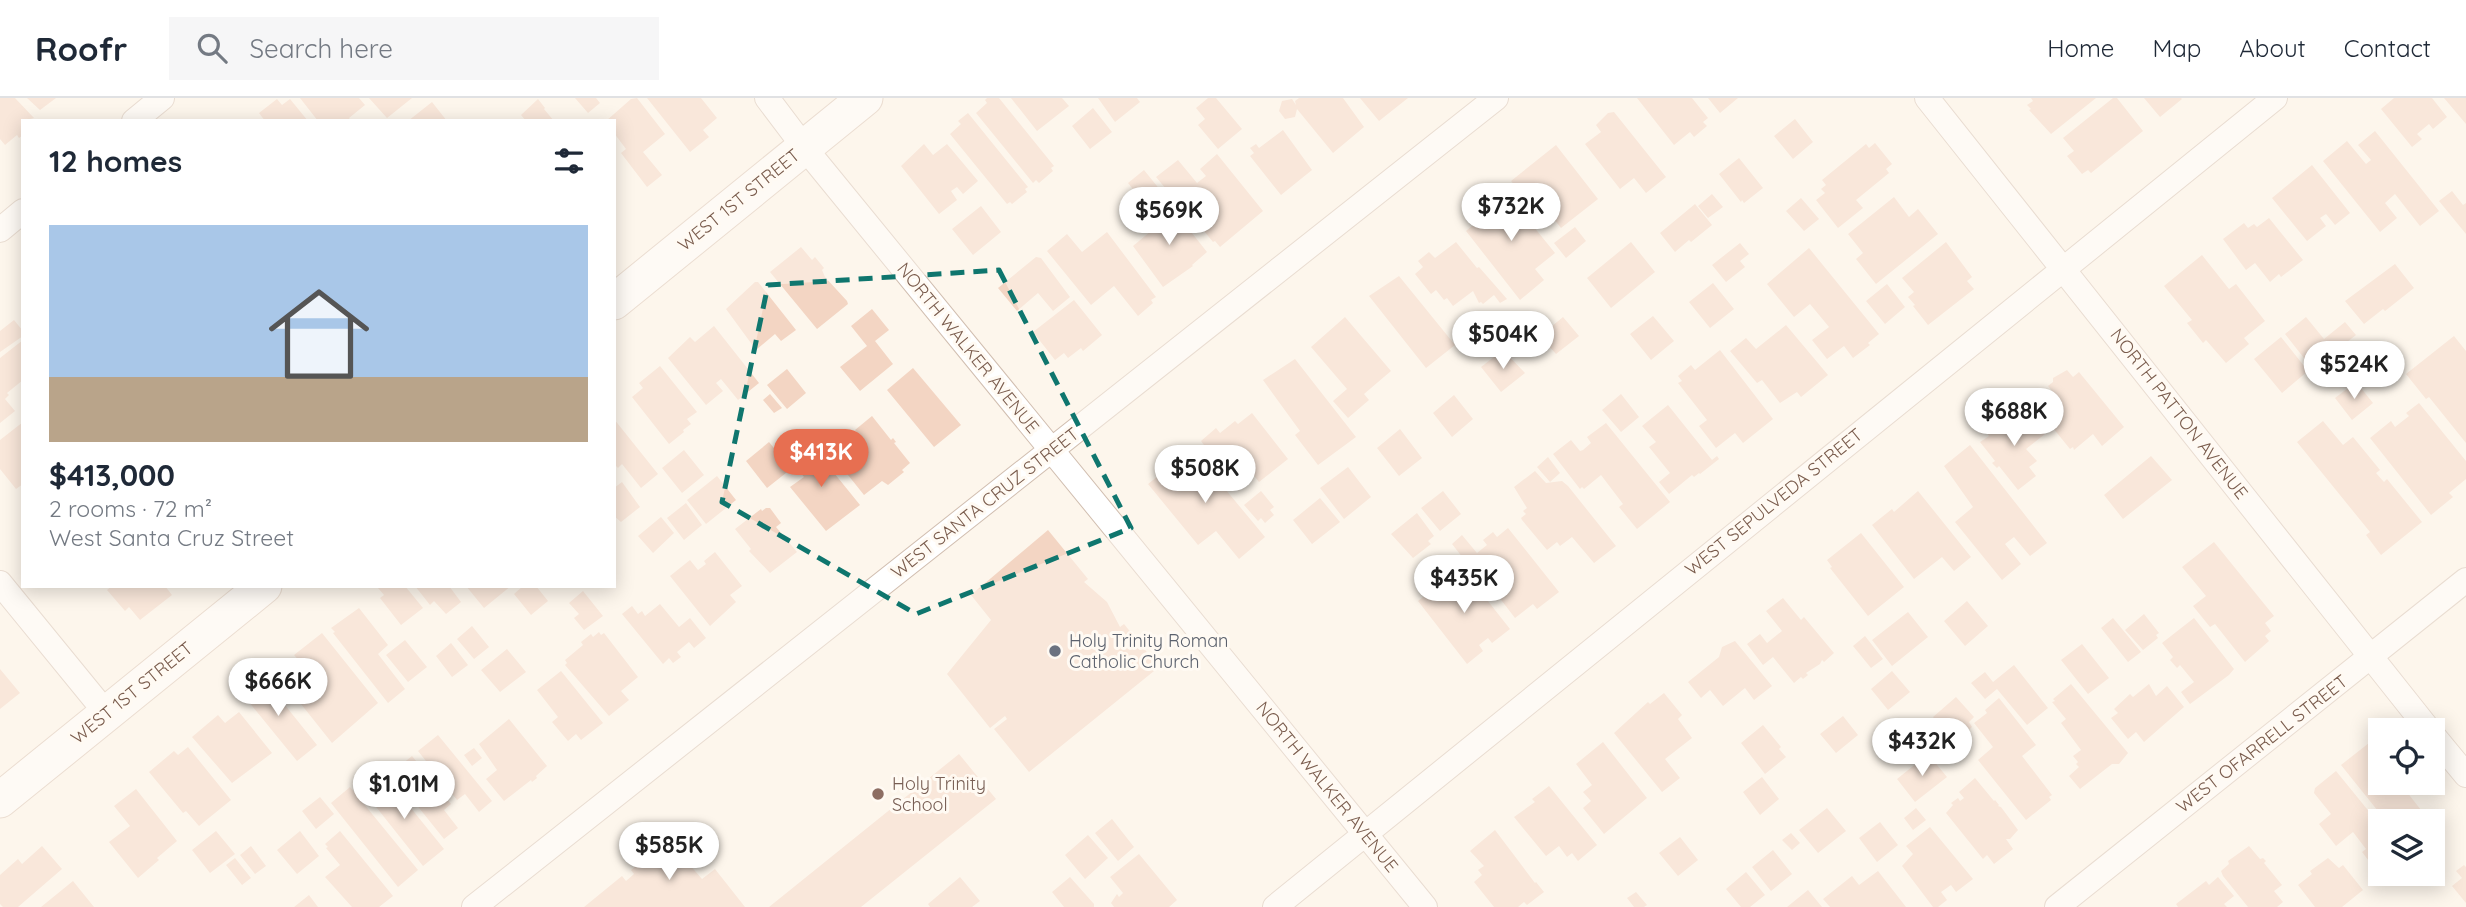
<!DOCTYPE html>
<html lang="en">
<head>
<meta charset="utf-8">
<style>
	body { margin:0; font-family:Quicksand,sans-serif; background:#f6f6f7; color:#1f2937; height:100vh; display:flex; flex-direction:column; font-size:26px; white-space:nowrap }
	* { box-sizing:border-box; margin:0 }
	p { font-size:23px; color:#747a83 }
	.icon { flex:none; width:38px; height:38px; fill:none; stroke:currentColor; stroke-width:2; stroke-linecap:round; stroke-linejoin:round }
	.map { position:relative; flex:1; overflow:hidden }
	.details { position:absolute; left:21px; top:21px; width:595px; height:469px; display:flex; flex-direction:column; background:#fff; border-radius:0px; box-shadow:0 4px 18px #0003 }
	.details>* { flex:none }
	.controls { position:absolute; left:2368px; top:620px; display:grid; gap:14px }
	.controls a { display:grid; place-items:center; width:77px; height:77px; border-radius:0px; background:#fff; box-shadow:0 4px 18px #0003; font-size:35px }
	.price { position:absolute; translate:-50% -60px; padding:0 16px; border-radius:24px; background:#fff; color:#222; font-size:23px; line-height:46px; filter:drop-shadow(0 2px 4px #0008) }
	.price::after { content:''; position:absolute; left:50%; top:42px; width:21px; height:16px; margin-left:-10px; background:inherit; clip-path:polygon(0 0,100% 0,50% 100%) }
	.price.active { background:#e76f51; color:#fff }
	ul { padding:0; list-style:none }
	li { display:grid; align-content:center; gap:14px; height:371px; padding:0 28px }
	li span { display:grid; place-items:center; height:217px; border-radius:0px; color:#555 }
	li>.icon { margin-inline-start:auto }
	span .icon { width:126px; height:126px; fill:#fffc; stroke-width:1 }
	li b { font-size:30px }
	h2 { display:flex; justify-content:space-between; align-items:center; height:84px; padding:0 28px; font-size:30px }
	header { display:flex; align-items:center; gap:42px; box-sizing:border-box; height:98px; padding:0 35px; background:#fff; border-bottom:2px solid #e0e1e3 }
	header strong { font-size:33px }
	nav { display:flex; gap:38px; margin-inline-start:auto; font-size:24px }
	.search { width:490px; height:63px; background:#f6f6f7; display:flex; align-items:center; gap:18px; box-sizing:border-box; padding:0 24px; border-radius:0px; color:#747a83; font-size:26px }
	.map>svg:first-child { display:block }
</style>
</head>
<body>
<header>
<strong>Roofr</strong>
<div class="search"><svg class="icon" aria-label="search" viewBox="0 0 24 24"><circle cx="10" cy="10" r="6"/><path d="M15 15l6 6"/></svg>Search here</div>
<nav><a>Home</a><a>Map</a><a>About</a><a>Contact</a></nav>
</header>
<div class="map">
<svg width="2466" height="809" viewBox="0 0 2466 809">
	<rect width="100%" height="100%" fill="#fdf6ec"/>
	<path fill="#f3d5c3" d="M0,0H15L34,20L23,23V37L19,40L17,37L5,47L0,41Z
		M27,0H56L40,12Z
		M300,0H359L365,7L349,20L351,23H318Z
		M369,0H412L387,20Z
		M575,0H596L600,5L588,15Z
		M637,0L665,36L643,54L662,77L647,89L621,55L626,51L614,35V23H606L631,1Z
		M647,0H701L717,20L703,32L709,39L690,54Z
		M987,0H999L1054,68L1051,70L1053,73L1039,85L1036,82L1033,85L976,15L987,5L985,2Z
		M1011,0H1062L1069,8L1037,33Z
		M1098,0H1137L1140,4L1115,24Z
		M1208,0H1216L1242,31L1218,51L1198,27L1205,21L1196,10Z
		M1299,0H1343L1364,29L1333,55L1297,11L1295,19L1285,21L1279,13L1282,3L1292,1L1296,7L1295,3Z
		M1360,0H1408L1379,23Z
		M1637,0H1692L1708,20L1703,24L1707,28L1694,39L1690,34L1674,47Z
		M1708,0H1738L1720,15Z
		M2031,0H2096L2051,36L2029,12L2031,11L2027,7L2033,3Z
		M2113,0H2117L2143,33L2091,75L2088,72L2082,76L2067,58L2074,53L2063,40Z
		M2144,0H2181L2182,1L2160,19Z
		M2394,0H2432L2447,19L2433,31L2429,26L2417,36L2422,41L2412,49L2381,11Z
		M2444,0H2466V26Z
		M277,1L282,7L290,1L308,23H265L259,15Z
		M538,1L545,10L544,11L554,23H526L521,17Z
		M432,4L447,23H408Z
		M1093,10L1112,34L1090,51L1072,28Z
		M1614,14L1666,79L1646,95L1634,80L1620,91L1585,46L1601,34L1596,27L1608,15Z
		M968,15L1028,89L1025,91L1027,94L1012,106L1010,104L1007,106L950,36L961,26L958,23Z
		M1795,21L1813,44L1793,61L1774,38Z
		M1283,32L1312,72L1281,97L1250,58L1254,55L1250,50L1256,46L1259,50Z
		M2375,33L2439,113L2420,128L2395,96L2385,105L2397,120L2380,134L2323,63L2347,43L2366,66L2371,62L2358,47Z
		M1875,45L1892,66L1886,71L1889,75L1856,102L1863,110L1838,130L1816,102L1825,95L1821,91L1826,87L1822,82L1866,46L1869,50Z
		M924,46L933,57L947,46L978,83L963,96L957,89L951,93L957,102L939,116L901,68Z
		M1556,47L1598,101L1561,130L1553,120L1546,125L1511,83Z
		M1217,56L1263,113L1220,149L1215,143L1213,144L1178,101L1176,103L1156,79L1178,62L1197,85L1206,78L1200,71Z
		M1739,60L1763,90L1744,105L1742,102L1741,104L1719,76Z
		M2312,67L2350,115L2335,127L2326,116L2320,120L2326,128L2307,143L2272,100Z
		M1144,72L1161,93L1144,105L1128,85Z
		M1503,91L1555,155L1535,171L1544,182L1520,202L1466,133L1480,121L1474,115Z
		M2452,93L2463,107L2466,105V136L2439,103Z
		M1712,96L1723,109L1708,120L1698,108Z
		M1894,99L1909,119L1918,111L1938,136L1876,186L1856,161L1863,155L1848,136Z
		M1801,100L1819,121L1804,133L1786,113Z
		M1169,106L1207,154L1192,167L1193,168L1163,189L1133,148L1157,128L1151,120Z
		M1695,106L1712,127L1691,144L1689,142L1675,154L1660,135Z
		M981,108L1001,134L973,157L952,131Z
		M2269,120L2303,162L2281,179L2279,176L2270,184L2255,165L2246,172L2223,141L2244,125L2248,130L2254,126L2257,129Z
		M1575,129L1586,143L1566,160L1554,145Z
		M1107,134L1156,199L1151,202L1153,205L1138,218L1114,188L1091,207L1047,153L1067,136L1082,154Z
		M1456,144L1477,170L1479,169L1507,201L1500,205L1494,197L1483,206L1481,204L1479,205L1473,193L1453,208L1447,200L1444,202L1436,192L1431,196L1415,176L1423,169L1418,163L1429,154L1435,160Z
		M1631,144L1655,174L1611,210L1587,180Z
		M1946,144L1972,179L1967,183L1974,191L1928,227L1913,208L1915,207L1908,199L1914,194L1902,180Z
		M1740,145L1749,156L1740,163L1745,169L1726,184L1712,167Z
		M801,149L812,162L815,159L824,170L822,172L825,179L847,203L848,206L817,231L770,174Z
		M1809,150L1879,236L1868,245L1870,247L1853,260L1844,248L1827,261L1812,242L1829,229L1810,206L1794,219L1767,186Z
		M2202,157L2229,191L2236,186L2265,223L2244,240L2249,246L2226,265L2206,242L2203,245L2187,225L2192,222L2164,188Z
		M1036,159L1041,160L1070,199L1053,213L1038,195L1017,213L998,190Z
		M2395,166L2414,190L2385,213L2383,211L2364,226L2345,203Z
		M1399,178L1455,247L1426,270L1369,198Z
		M755,184H758L796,232L781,243L775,236L756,252L726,211Z
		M1713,185L1734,211L1710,230L1689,204Z
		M1887,186L1905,209L1885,226L1866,203Z
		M1074,202L1102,237L1083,253L1081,250L1068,260L1064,255L1055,262L1033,234Z
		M872,211L889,232L875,243L893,266L860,293L840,269L867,248L851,228Z
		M1653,218L1674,243L1651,262L1630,236Z
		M1345,219L1391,273L1364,296L1369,302L1348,320L1333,303L1347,291L1311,249Z
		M1563,219L1579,238L1556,256L1540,238Z
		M2306,219L2324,241L2345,224L2356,237L2333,255L2330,252L2311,269L2285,236Z
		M14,222L23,233V238L0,254V233Z
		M1786,227L1828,277L1801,299L1797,294L1780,305L1762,282L1757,285L1730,253L1746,240L1756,251Z
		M714,228L759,285L738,302L721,281L716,285L723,293L706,307L668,260L690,239L695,244Z
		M2454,238L2466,253V345L2429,299L2426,301L2406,276Z
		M2281,239L2308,273L2282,295L2254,261Z
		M23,242V282L7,295L9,297L5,301L15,313L0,325V260Z
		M1503,252L1525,275L1501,294L1481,269Z
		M1720,252L1773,321L1743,345L1735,335L1716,350L1699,328L1707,322L1678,285L1682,283L1678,278L1691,267L1695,272Z
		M1295,261L1356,339L1318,367L1295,337L1300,333L1263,282Z
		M660,268L697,314L687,321L691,326L683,332L684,334L669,346L632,299L643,290L639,285Z
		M913,270L961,327L934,349L887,292Z
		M787,271L806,295L787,311L767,287Z
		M2067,272L2073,279L2079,274L2124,329L2102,348L2093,336L2074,352L2073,349L2070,351L2044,319L2062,305L2048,288L2053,284V280Z
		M2356,284L2373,305L2352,322L2335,300Z
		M770,296L782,310L774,315L763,302Z
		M1621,296L1639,319L1621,334L1602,312Z
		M1454,297L1473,321L1452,339L1433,315Z
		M2419,305L2466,363V381L2449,395L2453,399L2431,417L2370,340L2391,323L2395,329L2409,318L2406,315Z
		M1668,307L1712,362L1717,358L1719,361L1700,376L1699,375L1694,379L1692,377L1669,396L1659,384L1670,375L1649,349L1656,344L1642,328Z
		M2027,313L2045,336L2026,351L2037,363L2029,369L2036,378L2018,392L1999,368L1997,370L1992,365L1995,363L1980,344L1989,338L1987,335L2002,323L2007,328Z
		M1252,315L1288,361L1259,384L1248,370L1244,372L1239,367L1233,372L1227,365L1221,370L1201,343L1216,330L1220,335L1235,323L1238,326Z
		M872,318L891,342L893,340L896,344L894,345L910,365L902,372L904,374L888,387L882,383L864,397L824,347L843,331L855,346L861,340L855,332Z
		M614,321L658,376L641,390L622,366L618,370L614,366Z
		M2323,323L2343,347L2353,339L2380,372L2376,375L2384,384L2387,381L2422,424L2381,457L2366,437L2370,434L2297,344Z
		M23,324V386L16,391L0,371V342Z
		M1606,325L1670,404L1637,431L1619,409L1623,406L1601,377L1584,391L1582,389L1580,391L1553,356L1571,342L1580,353L1583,352L1591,345L1587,339Z
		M1400,331L1422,360L1399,378L1377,350Z
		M769,344L791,371L767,390L746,363Z
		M809,344L860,407L826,433L790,389L804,379L789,360Z
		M1970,347L2047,445L2030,458L2014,439L2005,446L2021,466L2002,482L1955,424L1973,409L1944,368Z
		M1192,351L1265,439L1239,461L1216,433L1198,447L1148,386Z
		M684,352L704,377L682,395L662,370Z
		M2151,358L2172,382L2123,421L2104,397Z
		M1548,359L1560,375L1550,384L1537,369Z
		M1348,369L1371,399L1344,421L1320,390Z
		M1535,373L1546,385L1562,383L1568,388L1616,448L1594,465L1572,439L1560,448L1557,444L1547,452L1522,422L1521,420L1526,416L1523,413L1527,410L1514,389Z
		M717,378L736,402L706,426L687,402Z
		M622,384L640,409L621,424L614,418V390Z
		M1261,393L1274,409L1270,412L1274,417L1265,425L1261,420L1258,423L1244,407Z
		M1443,393L1461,416L1440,433L1421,410Z
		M1918,393L1971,459L1954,473L1942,459L1914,481L1872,427L1892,411L1894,414Z
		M1320,400L1340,424L1312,446L1293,422Z
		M686,405L702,427L684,442L667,420Z
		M766,410H770L781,425L776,429L797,454L770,475L749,453L751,451L735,431L761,411L762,413Z
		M1417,415L1434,438L1428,443L1431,446L1413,460L1391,436Z
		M661,419L674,435L653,455L638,438Z
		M1508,430L1559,494L1537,511L1533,506L1515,520L1485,481L1483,483L1474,474L1452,446L1462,437L1477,455L1487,447L1483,442L1493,434L1497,439Z
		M1048,432L1088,481L1084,484L1107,504L1120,529L1124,526L1159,569L1029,674L994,631L1007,621L1005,618L990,630L947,576L991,522L971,497Z
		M1861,435L1904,489L1868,518L1830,470L1832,469L1827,462Z
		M2214,444L2274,518L2265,525L2271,533L2265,538L2269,543L2245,564L2215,526L2210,529L2193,508L2206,498L2182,469Z
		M715,454L742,488L730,497L736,504L710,528L670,478L690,462L698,472L706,466L704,463Z
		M1461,469L1510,531L1492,545L1488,540L1479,547L1483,553L1467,566L1418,503Z
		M112,488H165L172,497L140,522L129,509L125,513L107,492Z
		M380,488H405L423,510L401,527L380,500L384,497L378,490Z
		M415,488H449L461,504L446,516L434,503L430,507Z
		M466,488H511L484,510Z
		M523,488H536L548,503L531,517L514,496Z
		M583,493L603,518L584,532L574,520L579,516L569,505Z
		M1783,500L1801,522L1804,519L1834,555L1824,564L1822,562L1820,566L1806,575L1808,577L1803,581L1801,579L1794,585L1773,559L1763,567L1747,546L1760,536L1767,545L1782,533L1766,513Z
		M1967,503L1988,528L1965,548L1944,523Z
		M660,506L679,529L690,520L706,540L694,550L689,544L677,554L681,559L673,565L669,560L663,566L622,516L632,508L638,516L642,513L645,518Z
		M359,510L388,547L378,556L405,591L388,605L333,535L335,534L331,530Z
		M1908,514L1928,539L1892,568L1872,542Z
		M2144,516L2159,535L2156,537L2158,540L2143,552L2125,532Z
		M2113,520L2141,554L2128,564L2101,530Z
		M2194,520L2234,571L2229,577L2190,606L2181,594L2194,584L2180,567L2177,570L2170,562L2173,559L2162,545Z
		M472,528L489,549L474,561L457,541Z
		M599,534L601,537L604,535L638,579L621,593L629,602L609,618L565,567L567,565L565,562L583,547L581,544L591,536L593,539Z
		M322,535L378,605L332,645L293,596L314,579L294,557Z
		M1865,538L1883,561L1871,570L1853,548Z
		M405,542L427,569L408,584L386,557Z
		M1735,543L1772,588L1754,602L1745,590L1723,608L1710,592L1701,600L1688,584L1719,559L1722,549Z
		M451,545L468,567L452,579L436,558Z
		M2082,546L2109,580L2088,596L2061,562Z
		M507,551L526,574L500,594L481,572Z
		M2014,567L2048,610L2027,627L1997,591L1985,601L1971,585L1985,574L1993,584Z
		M0,571L20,595L0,611Z
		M561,573L603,625L581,642L576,636L568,643L552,624L558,619L537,592Z
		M1892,573L1910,594L1888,612L1871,591Z
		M260,576L317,647L297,663L240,593Z
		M2071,586L2128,655L2119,666H2112L2080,691L2069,678L2079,669L2076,666L2078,664L2073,658L2081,652L2061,625L2066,621L2052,604L2055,603L2053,601Z
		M2149,586L2156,598L2167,588L2184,609L2144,644L2136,634L2128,641L2111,620L2118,615L2114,611L2130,596L2133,599Z
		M1664,595L1682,617L1678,621L1692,640L1665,661L1680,680L1662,694L1614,635L1648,604L1650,606Z
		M1956,599L1974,619L1969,624L1972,629L1955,644L1933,619Z
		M1999,600L2036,647L2022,658L2052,697L2049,699L2051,702L2026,722L1978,662L1993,649L1974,625L1987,615L1985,612Z
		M239,614L272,655L232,685L192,639L218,617L225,625Z
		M1843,618L1858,637L1836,655L1820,636Z
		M509,621L547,668L536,678L537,680L532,684L531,682L504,703L486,681L497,672L479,646Z
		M1763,627L1781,649L1779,651L1786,659L1765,676L1741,645Z
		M438,637L492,703L479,714L465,696L457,702L418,653Z
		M2374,641L2380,648V684H2409L2403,689L2428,721L2426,723H2386L2341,667Z
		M1603,644L1647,700L1604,736L1583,710L1591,703L1583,694L1592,687L1576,666Z
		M188,649L231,702L199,728L186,713L183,715L149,674L174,653L178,657Z
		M474,650L482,660L472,668L464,657Z
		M959,656L996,701L861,809H769Z
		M1928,656L1947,679L1915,704L1897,681Z
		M412,658L451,706L444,712L458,730L444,741L391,675Z
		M2336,673L2380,727V761L2372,767L2362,754L2366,751L2353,734L2336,748L2319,726L2331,716L2314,695L2315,690Z
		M385,678L444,751L423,768L365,695Z
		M1762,679L1779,701L1760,717L1743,694Z
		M1975,680L1994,703L1995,702L1999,707L1998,708L2001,709L2018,732L2010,741H2006L2013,751L1994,766L1987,757L1983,761L1946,715L1953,707L1951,705L1958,700L1960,703L1964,700L1959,694Z
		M1549,688L1597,747L1578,763L1572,755L1567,759L1559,748L1546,758L1514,719L1535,704L1532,701Z
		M350,689L418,772L398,789L331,705Z
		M136,691L177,743L157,760L159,762L138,780L109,744L130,728L114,708Z
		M320,699L334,716L316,731L302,713Z
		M1827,710L1846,733L1818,755L1799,732Z
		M1916,710L1926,722L1913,732L1904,720Z
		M1112,721L1134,749L1118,763L1095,735Z
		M1880,724L1898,747L1877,764L1859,740Z
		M1930,729L1973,781L1956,794L1951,787L1941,794L1947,802L1938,809H1933L1902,768L1913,756L1906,748Z
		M682,730L703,755L689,766L702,781L715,771L745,809H584L622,778L626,783L634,776L631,772Z
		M1495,732L1535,785L1536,784L1544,794L1527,807L1524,804L1518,809H1494L1474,784L1482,777L1478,772L1484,768L1470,753Z
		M216,733L235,756L210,775L192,752Z
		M300,733L319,758L297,776L277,752Z
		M340,733L393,798L379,809H352L325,779L340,767L326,750L328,749L325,746Z
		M1791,735L1800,745L1792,752L1782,742Z
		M1088,737L1108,760L1085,781L1065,757Z
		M1680,739L1698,762L1678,778L1659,755Z
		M42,748L62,771L18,809H3L0,806V777L18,761L22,766Z
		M251,748L266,768L255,776L240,757Z
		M2249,748L2260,761L2263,760L2266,763L2264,765L2282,787L2274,793L2283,804L2277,809H2248L2223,778L2221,773L2229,766L2228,763Z
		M1773,752L1792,776L1771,793L1752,769Z
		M1139,756L1177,802L1169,809H1114L1111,805L1117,796L1119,799L1123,795L1110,779Z
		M235,760L251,780L242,787L226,767Z
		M2328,760L2339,770L2343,767L2363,792L2342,809H2315L2298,787L2312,776L2310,773Z
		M2464,767L2466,769V805L2452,788L2462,780L2456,773Z
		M1878,773L1906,809H1830L1823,801L1852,778L1859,787Z
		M1746,774L1765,797L1750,809H1741L1726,791Z
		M960,779L980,803L972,809H930L928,806Z
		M1070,779L1094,806V809H1064L1052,794Z
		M2218,779L2234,798L2224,806L2227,809H2178L2176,806L2206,783L2209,787Z
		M73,783L94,809H41Z
		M1808,792L1822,809H1787Z
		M1636,794L1647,807L1644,809H1634L1627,800Z
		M309,797L318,809H294Z"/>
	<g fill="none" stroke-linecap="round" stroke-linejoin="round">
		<defs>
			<path id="street" d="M767,0L804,49L1425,809
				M1927,0L2429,632
				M134,23L162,0
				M0,132L23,113
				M0,485L107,616
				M2432,636L2466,677
				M474,809L1496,0
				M1275,809L2275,0
				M2057,809L2466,482"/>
			<path id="secondary" d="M614,204L865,0
				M0,702L264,488"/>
		</defs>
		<use href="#street" stroke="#d1beb0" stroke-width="26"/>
		<use href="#secondary" stroke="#d6c0b0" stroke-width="37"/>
		<use href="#street" stroke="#fff" stroke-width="24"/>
		<use href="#secondary" stroke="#fff" stroke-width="35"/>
	</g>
	<path d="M0 0H2466V809H0ZM999,172L1131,430L916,516L722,404L768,187Z" fill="#fdf6ec" fill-opacity=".55" fill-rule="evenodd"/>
	<path fill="none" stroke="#0f766e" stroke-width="5" stroke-dasharray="14 9" stroke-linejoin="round" d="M999,172L1131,430L916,516L722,404L768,187Z"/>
	<circle fill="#6b7280" stroke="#fffaf3" stroke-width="2.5" cx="1055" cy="553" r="7"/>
	<circle fill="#8d6e63" stroke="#fffaf3" stroke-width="2.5" cx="878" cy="696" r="7"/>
	<g text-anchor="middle" stroke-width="6" stroke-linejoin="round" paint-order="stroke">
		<g font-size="18" fill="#7a5c4d" stroke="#fffaf3">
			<text transform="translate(739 102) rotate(-39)" y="6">WEST 1ST STREET</text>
			<text transform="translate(968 250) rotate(51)" y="6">NORTH WALKER AVENUE</text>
			<text transform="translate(2179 316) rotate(52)" y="6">NORTH PATTON AVENUE</text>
			<text transform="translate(1774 404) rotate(-39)" y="6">WEST SEPULVEDA STREET</text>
			<text transform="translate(985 405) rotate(-38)" y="6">WEST SANTA CRUZ STREET</text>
			<text transform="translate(132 595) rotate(-39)" y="6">WEST 1ST STREET</text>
			<text transform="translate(2262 646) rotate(-38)" y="6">WEST OFARRELL STREET</text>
			<text transform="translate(1327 689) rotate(51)" y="6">NORTH WALKER AVENUE</text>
		</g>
		<g font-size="18" fill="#5b616d" stroke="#fffaf3" text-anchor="start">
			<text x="1069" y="549">Holy Trinity Roman<tspan x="1069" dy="21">Catholic Church</tspan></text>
		</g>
		<g font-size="18" fill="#785e54" stroke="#fffaf3" text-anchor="start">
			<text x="892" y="692">Holy Trinity<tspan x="892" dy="21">School</tspan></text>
		</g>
	</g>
</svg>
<div class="controls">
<a><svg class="icon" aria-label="locate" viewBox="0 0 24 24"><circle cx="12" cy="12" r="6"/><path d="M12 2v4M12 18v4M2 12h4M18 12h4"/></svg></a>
<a><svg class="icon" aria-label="layers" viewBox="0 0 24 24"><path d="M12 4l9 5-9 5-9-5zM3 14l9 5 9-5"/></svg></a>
</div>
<b class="price" style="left:1511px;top:145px">$732K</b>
<b class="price" style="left:1169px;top:149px">$569K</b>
<b class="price" style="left:1503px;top:273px">$504K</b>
<b class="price" style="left:2354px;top:303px">$524K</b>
<b class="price" style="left:2014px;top:350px">$688K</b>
<b class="price active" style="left:821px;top:391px">$413K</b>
<b class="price" style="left:1205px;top:407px">$508K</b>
<b class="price" style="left:1464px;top:517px">$435K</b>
<b class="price" style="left:278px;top:620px">$666K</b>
<b class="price" style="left:1922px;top:680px">$432K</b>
<b class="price" style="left:404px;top:723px">$1.01M</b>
<b class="price" style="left:669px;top:784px">$585K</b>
<section class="details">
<h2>12 homes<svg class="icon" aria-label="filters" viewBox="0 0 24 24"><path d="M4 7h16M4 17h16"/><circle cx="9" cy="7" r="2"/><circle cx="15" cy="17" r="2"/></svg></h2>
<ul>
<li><span style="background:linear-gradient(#a9c7e8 70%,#b9a48a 0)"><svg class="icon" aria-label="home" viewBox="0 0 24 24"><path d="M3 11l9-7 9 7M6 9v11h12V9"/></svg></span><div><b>$413,000</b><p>2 rooms · 72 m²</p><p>West Santa Cruz Street</p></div></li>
</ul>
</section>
</div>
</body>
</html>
